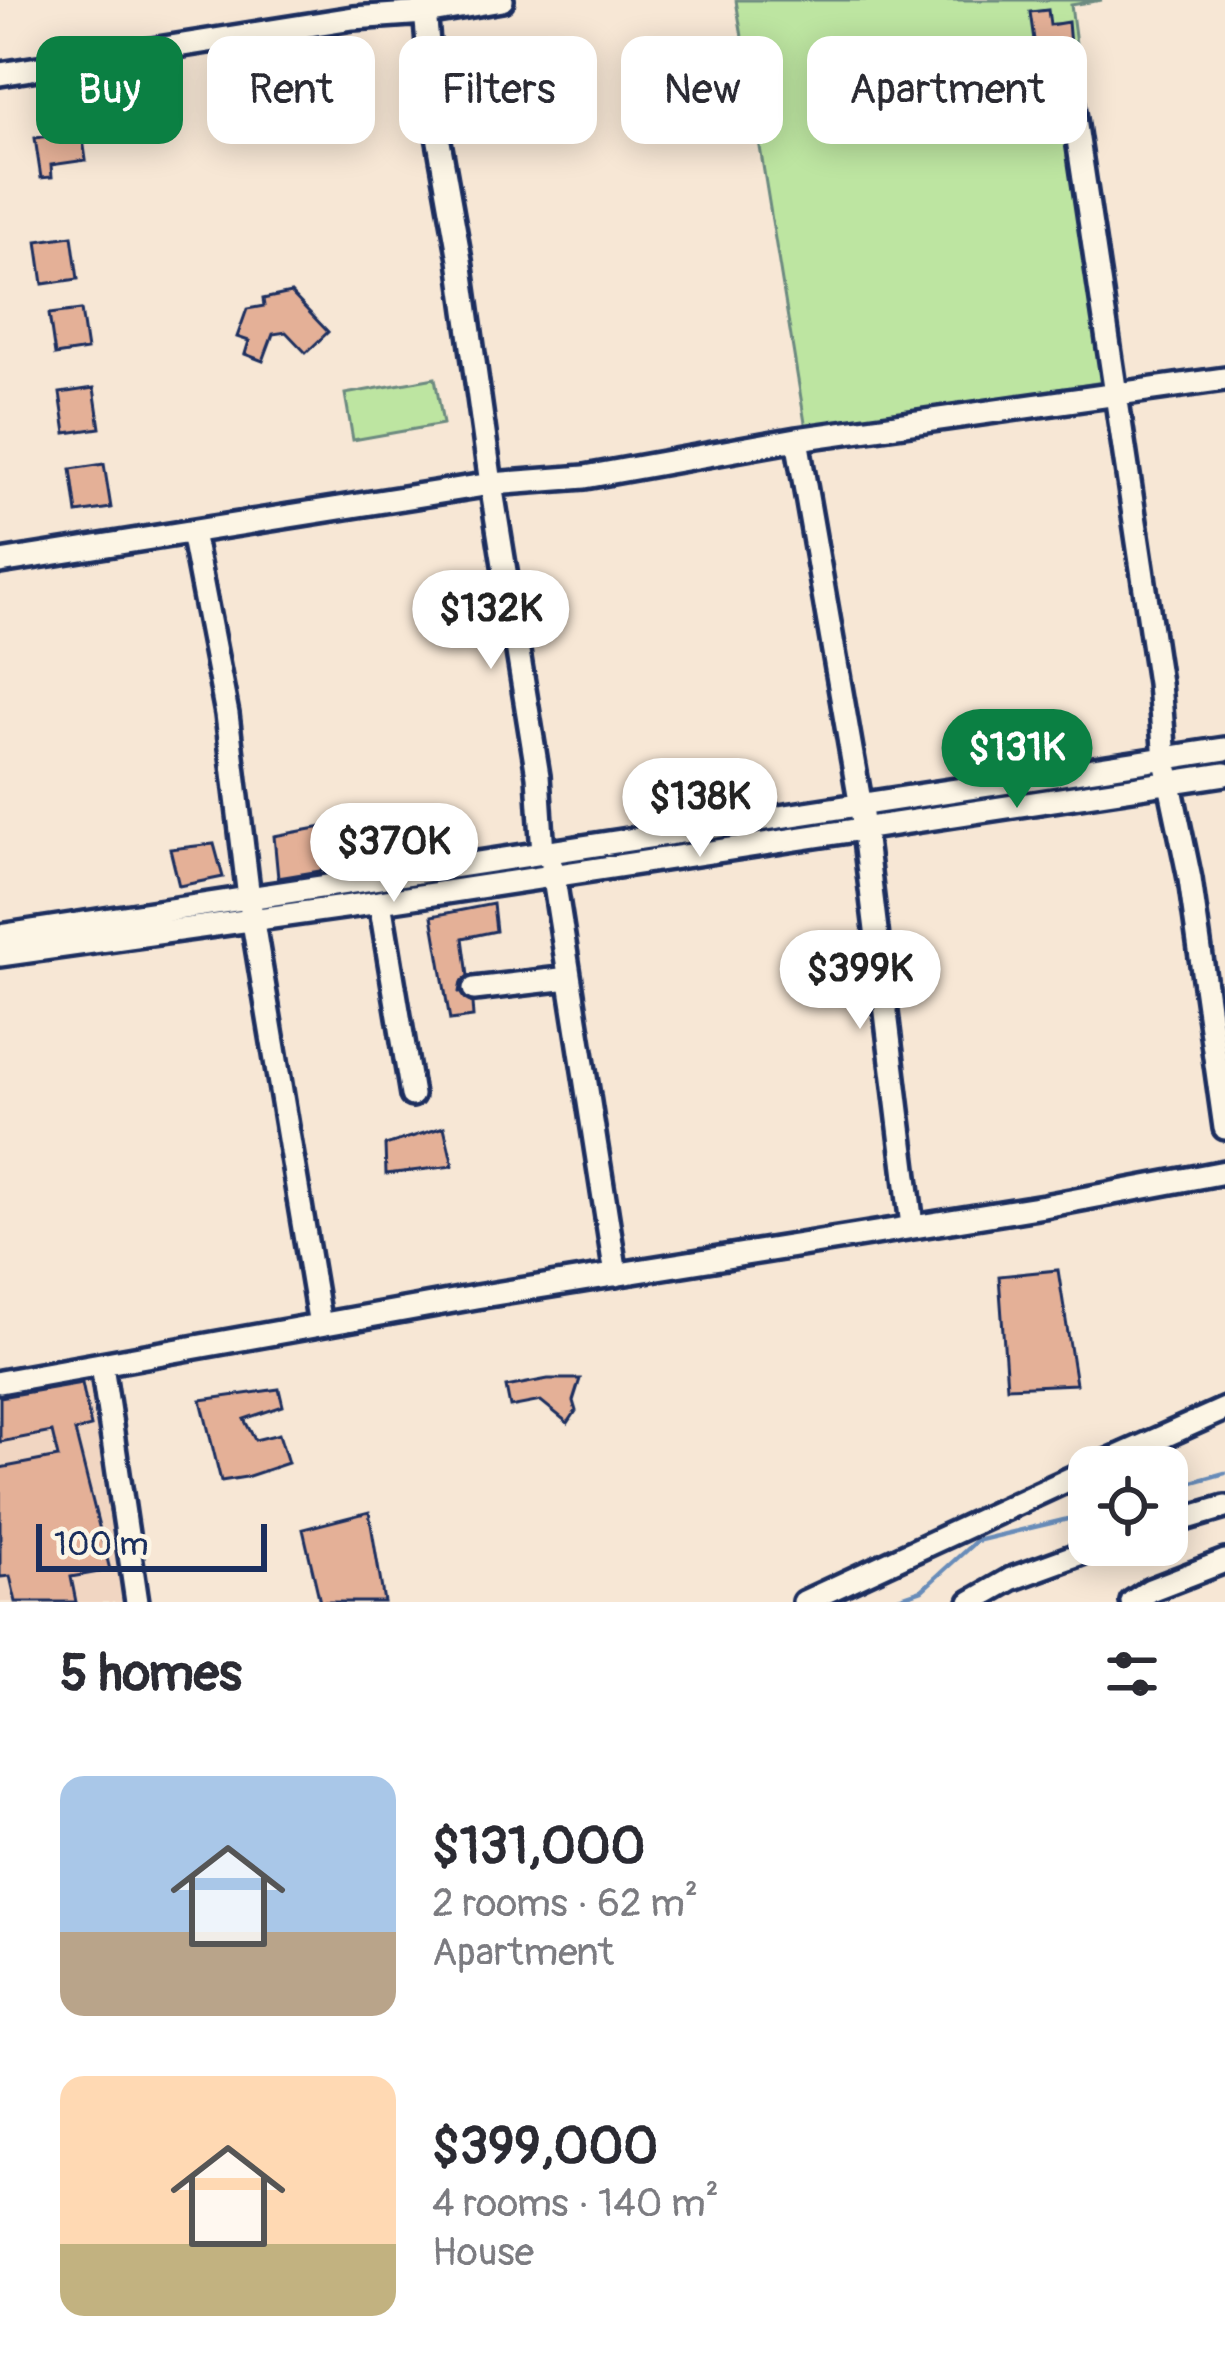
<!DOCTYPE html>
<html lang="en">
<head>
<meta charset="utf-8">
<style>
	body { margin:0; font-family:Pangolin,sans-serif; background:#f2f2f3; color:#2b2b33; height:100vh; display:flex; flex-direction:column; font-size:45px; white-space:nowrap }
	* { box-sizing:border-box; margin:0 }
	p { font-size:39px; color:#7c7c81 }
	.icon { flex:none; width:66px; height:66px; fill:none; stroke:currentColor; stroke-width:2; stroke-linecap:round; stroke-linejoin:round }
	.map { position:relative; height:1602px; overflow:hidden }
	.panel { display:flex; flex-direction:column; background:#fff; flex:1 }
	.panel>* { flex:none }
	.hud { position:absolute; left:36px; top:36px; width:1155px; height:108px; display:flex; gap:24px }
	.fabs { position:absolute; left:1068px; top:1446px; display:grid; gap:24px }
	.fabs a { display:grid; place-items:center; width:120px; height:120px; border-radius:24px; background:#fff; box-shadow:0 6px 30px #0003; font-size:60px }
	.scale { position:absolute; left:36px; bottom:30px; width:231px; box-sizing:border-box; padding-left:12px; border:6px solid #1b2f5e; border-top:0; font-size:33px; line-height:42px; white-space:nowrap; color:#1b2f5e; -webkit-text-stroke:9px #fcf5e5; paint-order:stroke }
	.price { position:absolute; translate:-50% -102px; padding:0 27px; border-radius:42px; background:#fff; color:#222; font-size:39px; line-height:78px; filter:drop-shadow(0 3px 6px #0008) }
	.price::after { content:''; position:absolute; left:50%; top:72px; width:36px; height:27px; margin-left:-18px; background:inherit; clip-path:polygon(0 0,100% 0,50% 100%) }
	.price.selected { background:#0b8043; color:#fff }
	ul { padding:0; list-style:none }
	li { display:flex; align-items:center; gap:36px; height:300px; padding:0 60px }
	li span { display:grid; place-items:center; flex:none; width:336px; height:240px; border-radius:24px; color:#555 }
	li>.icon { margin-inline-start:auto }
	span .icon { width:144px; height:144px; fill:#fffc; stroke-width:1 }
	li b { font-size:51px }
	h2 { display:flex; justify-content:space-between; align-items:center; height:144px; padding:0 60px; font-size:51px }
	.pill { padding:0 42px; border-radius:24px; background:#fff; box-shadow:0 6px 30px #0003; font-size:42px; line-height:108px }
	.pill.selected { background:#0b8043; color:#fff }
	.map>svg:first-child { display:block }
</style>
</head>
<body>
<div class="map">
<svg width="1225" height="1602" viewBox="0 0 1225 1602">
	<rect width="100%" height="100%" fill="#f7e7d5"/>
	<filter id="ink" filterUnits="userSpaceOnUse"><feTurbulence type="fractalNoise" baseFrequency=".00833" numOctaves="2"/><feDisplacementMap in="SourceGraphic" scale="24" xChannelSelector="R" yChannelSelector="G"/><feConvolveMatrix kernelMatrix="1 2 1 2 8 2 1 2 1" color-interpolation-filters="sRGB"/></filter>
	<g filter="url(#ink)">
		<path fill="#f1d6c2" d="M93,1378L126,1602H0V1397Z"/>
		<path fill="#bde5a1" stroke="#6c8a80" stroke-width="3" d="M736,0H1102L1071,5L1079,67L1072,68L1067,23L1053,24L1054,36L1034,39L1036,54L1054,52L1056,70L1044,72L1052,107L1066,139L1088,137L1120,374L1102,376L1103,382L806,429Z
			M435,378L443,424L353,440L345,394Z"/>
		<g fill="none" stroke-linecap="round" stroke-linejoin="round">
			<path stroke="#688cb9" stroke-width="4.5" d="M1167,1489L1225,1473
				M887,1602L922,1590L976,1541L1089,1514"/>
		</g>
		<path fill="#e4b097" stroke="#1b2f5e" stroke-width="3" d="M1048,10L1050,25L1068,22L1071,58L1056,64L1054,52L1036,54L1030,12Z
			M986,69L1009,80L985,130L962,119Z
			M82,132L86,160L51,165L52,177L41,178L35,138Z
			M72,236L78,279L43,284L37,241Z
			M291,293L328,332L306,353L286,332L273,334L263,361L245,354L249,341L237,337L247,309L264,306L263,299Z
			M81,310L87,350L55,355L49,314Z
			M94,388L100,428L66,433L60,393Z
			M104,464L111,508L77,513L71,469Z
			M333,825L336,857L320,871L278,878L274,836Z
			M214,844L223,877L179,886L170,849Z
			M493,904L496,931L463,938L468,976L461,982L459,992L472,1003L473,1017L450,1020L432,916Z
			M444,1127L453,1166L386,1174L385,1145Z
			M1058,1270L1076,1384L1007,1387L999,1276Z
			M548,1379H580L573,1401L576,1411L568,1423L541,1401L510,1407L506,1387Z
			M82,1383L91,1427L75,1431L110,1570L71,1577L76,1602H16L10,1576L0,1577V1468L58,1457L52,1432L0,1442V1397Z
			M279,1389L283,1406L244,1419L255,1440L279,1434L288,1463L246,1477L221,1481L201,1400Z
			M369,1512L384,1602H320L303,1529Z"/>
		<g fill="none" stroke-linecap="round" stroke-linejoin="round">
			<defs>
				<path id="minor" d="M424,0L435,119L460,260L491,484L538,776L543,854
					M1068,72L1159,683L1165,760L1190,879L1225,1128
					M0,74L353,18L425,13L502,0
					M797,439L861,807L912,1226
					M192,532L227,714L249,898L320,1325
					M0,562L491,484L585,477L797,439L1225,379
					M552,866L616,1275
					M380,902L412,1095
					M0,936L1225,749
					M0,955L380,902L1225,774
					M474,989L569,978
					M102,1365L137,1602
					M0,1382L476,1297L1044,1206L1225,1172
					M1095,1467L1225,1409
					M1167,1524L1225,1507
					M804,1602L1089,1470
					M971,1602L1011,1579L1104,1545
					M1132,1602L1150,1590L1225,1561"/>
			</defs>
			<use href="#minor" stroke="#1b2f5e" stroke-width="30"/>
			<use href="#minor" stroke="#fcf5e5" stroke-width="21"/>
		</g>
	</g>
</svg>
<div class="fabs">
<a><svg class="icon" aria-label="locate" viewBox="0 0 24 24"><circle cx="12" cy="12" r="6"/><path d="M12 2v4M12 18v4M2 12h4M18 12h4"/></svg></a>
</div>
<div class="scale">100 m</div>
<b class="price" style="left:491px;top:672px">$132K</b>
<b class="price selected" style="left:1017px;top:811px">$131K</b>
<b class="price" style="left:700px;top:860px">$138K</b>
<b class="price" style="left:394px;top:905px">$370K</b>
<b class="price" style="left:860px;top:1032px">$399K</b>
<div class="hud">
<a class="pill selected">Buy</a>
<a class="pill">Rent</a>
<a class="pill">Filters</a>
<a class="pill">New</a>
<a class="pill">Apartment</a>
</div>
</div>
<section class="panel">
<h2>5 homes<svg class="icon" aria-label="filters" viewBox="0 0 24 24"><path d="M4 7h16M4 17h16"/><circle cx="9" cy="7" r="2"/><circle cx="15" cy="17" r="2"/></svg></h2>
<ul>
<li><span style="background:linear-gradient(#a9c7e8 65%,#b9a48a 0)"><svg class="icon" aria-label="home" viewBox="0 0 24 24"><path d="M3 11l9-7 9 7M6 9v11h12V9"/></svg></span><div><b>$131,000</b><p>2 rooms · 62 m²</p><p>Apartment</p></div></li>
<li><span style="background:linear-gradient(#ffd9b3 70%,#c2b280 0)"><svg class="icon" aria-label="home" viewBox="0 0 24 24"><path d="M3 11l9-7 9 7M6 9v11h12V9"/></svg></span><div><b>$399,000</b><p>4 rooms · 140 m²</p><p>House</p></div></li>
</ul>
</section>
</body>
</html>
